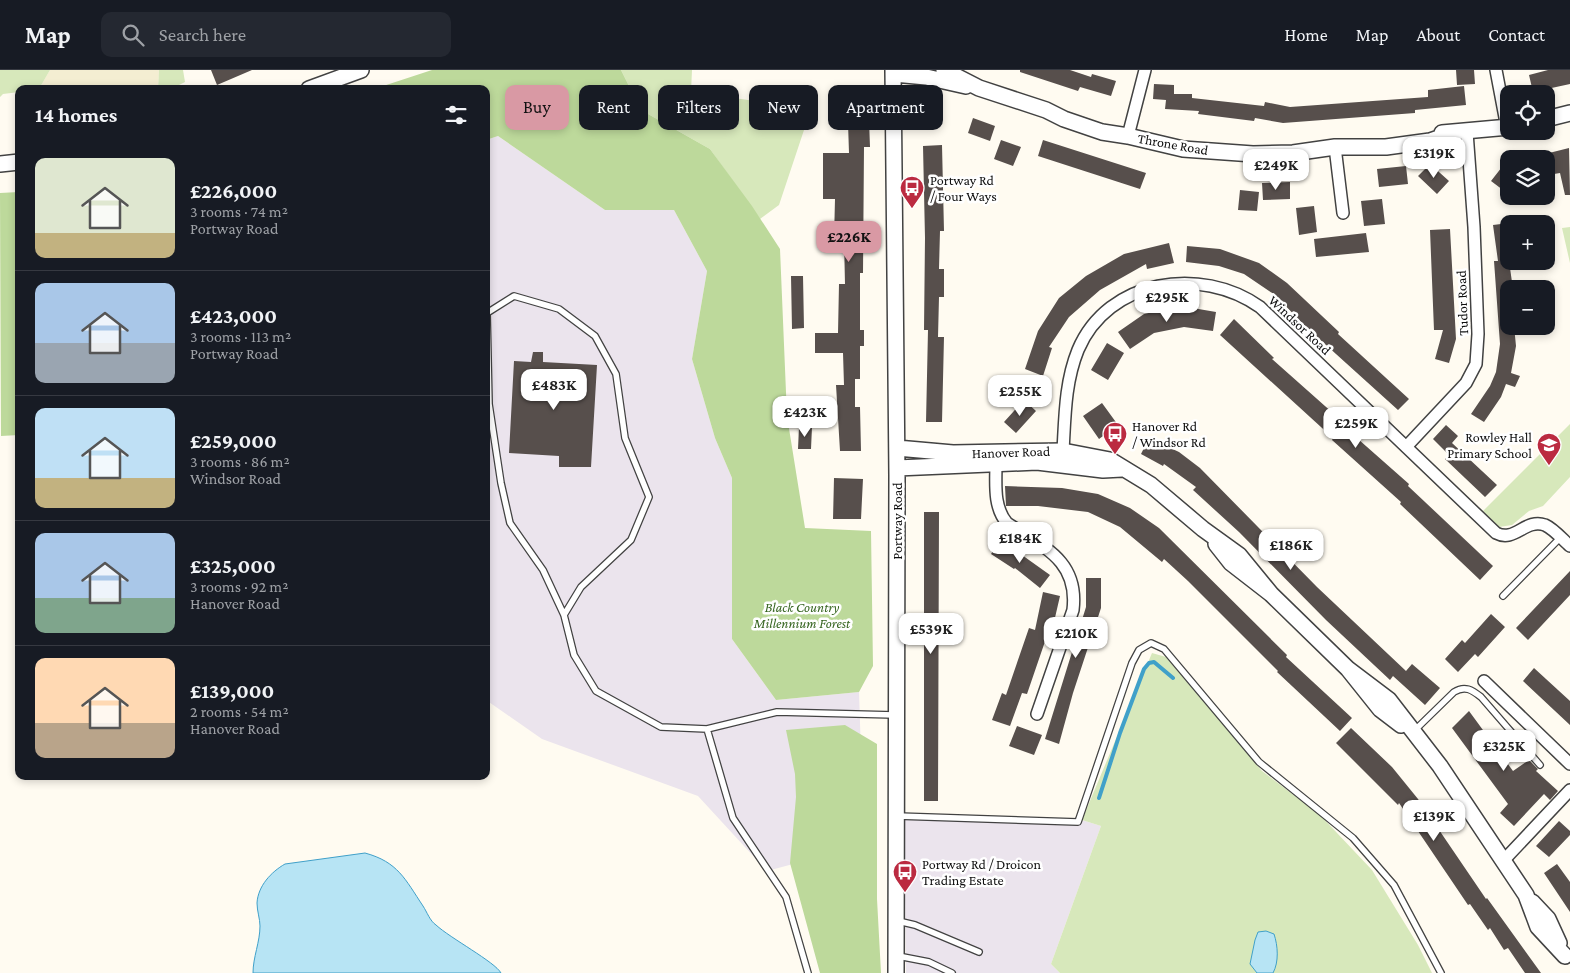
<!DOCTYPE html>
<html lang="en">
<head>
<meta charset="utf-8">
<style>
	body { margin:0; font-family:"Crimson Pro",serif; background:#242831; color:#f1f3f6; height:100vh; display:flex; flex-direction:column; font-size:19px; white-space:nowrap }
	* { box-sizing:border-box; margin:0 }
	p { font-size:16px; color:#9ea1a6 }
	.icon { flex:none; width:28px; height:28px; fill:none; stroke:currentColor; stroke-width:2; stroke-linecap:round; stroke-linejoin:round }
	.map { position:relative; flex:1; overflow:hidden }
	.side { position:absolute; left:15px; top:15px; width:475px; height:695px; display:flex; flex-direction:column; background:#171b24; border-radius:10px; box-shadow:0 2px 8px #0003 }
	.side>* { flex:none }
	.guide { position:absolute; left:505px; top:15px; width:475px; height:45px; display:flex; gap:10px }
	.controls { position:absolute; left:1500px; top:15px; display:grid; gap:10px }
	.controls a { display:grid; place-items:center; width:55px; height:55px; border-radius:10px; background:#171b24; box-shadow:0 2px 8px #0003; font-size:25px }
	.price { position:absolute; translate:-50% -42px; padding:0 11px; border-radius:10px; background:#fff; color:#222; font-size:16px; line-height:32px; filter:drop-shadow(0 1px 2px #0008) }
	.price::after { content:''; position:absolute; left:50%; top:30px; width:15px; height:11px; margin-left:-8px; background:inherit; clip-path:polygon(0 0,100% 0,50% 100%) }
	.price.selected { background:#d999a4; color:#111 }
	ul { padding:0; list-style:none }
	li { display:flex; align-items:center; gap:15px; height:125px; padding:0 20px }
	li+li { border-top:1px solid #363941 }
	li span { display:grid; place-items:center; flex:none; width:140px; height:100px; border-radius:10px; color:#555 }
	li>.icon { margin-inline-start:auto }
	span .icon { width:60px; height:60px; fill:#fffc; stroke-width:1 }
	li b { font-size:21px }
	h2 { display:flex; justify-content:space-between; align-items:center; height:60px; padding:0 20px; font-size:21px }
	.pill { padding:0 18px; border-radius:10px; background:#171b24; box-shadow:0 2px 8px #0003; font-size:18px; line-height:45px }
	.pill.selected { background:#d999a4; color:#111 }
	header { display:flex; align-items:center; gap:30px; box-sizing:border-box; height:70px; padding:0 25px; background:#171b24; border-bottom:1px solid #363941 }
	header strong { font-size:24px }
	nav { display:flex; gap:28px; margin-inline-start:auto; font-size:18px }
	.search { width:350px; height:45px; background:#242831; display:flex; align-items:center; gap:12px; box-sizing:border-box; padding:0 18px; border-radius:10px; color:#9ea1a6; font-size:19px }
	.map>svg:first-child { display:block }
</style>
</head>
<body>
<header>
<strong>Map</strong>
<div class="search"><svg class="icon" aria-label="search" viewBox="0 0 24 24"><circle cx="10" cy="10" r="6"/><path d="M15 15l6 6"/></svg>Search here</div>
<nav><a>Home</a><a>Map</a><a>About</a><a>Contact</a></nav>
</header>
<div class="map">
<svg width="1570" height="903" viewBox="0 0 1570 903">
	<rect width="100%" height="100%" fill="#fffbf1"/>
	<path fill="#ebe4ed" d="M498,66L605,140H674L707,201L692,289L715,368L732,408V569L776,630L859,622L864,775L767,801L698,726L542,669L486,630V70Z
		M904,745L1055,752L1082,750L1101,756L1051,894L1060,903H906Z"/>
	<path fill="#f4eed2" d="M50,0H159L158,19H39Z"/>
	<path fill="#d7e8bb" d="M0,0H50L39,19H19V22L3,24L0,27Z
		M159,0H183L185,12L171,19H158Z
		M621,0H692L691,22L811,39L779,135L760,149L710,79L641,40Z
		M1570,157V193L1562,158Z
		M1570,354V407L1543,436L1529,441L1512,455L1499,457L1483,441Z
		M1152,583L1166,587L1262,701L1320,745L1372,800L1418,875L1432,903H1060L1051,894L1101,756L1082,750Z"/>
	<path fill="#bdd99b" d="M432,0H621L641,40L710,79L752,136L780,179L787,346L805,458L871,461L873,596L859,622L776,630L732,569V408L715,368L692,289L707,201L674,140H605L498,66L486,70V19H374Z
		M19,122V365L1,366L0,123Z
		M845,655L877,674V829L881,903H820L790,793L796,727L795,704L786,660Z"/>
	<path fill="#b7e4f4" stroke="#40a0c9" d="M365,783C398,792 405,809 423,836C427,842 430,851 436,855C450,868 495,892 501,903H253C253,887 260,872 260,856C260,849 257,841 257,833C258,816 271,802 285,794Z
		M1266,861L1274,864C1278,876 1279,892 1273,903H1257L1250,894L1255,870L1258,862Z"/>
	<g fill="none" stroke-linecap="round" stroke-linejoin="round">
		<path stroke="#40a0c9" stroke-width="4" d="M1099,728L1120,663L1144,599L1149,593L1154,592L1173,608"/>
	</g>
	<path fill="#574f4c" d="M211,0H252L217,15Z
		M1020,0H1070L1091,7L1092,4L1116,11L1111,26L1080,17L1078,21L1020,2Z
		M1456,0H1474L1475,14L1457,15Z
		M1548,0H1570V14L1533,22L1529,5Z
		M1154,14L1174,15V24H1192V28L1264,36L1265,32L1290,37L1428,27V20L1464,16L1466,35L1415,40V43L1283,53L1255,48L1254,51L1198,44L1199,41L1165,39L1166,30L1153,29Z
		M868,22L870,77H864L863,203H860V260H864V276H860V309H855V337H860L861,381H840L836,315H844L843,283H815V263H838L839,214H845L844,169H834L835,129H823V83H849L847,23Z
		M973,48L995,56L990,71L968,63Z
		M1001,70L1021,77L1013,96L994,89Z
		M1043,70L1146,103L1140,119L1038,86Z
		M942,75L944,161H940L939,199H944V227H939L938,267H944L942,352H926L928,260H924L925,168L923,76Z
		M1569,78L1570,125H1565L1560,103L1554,104L1549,83Z
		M1509,88V113L1503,120L1491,111Z
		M1430,94L1449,111L1437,124L1418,106Z
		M1406,96L1408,114L1379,117L1377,99Z
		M1290,112V129L1263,130L1262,113Z
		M1240,120L1259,122L1257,141L1238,140Z
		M1382,129L1385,154L1364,156L1361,131Z
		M1314,136L1317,162L1299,165L1296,138Z
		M1509,153V191L1513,219H1509V256H1514L1516,276L1511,303L1520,306L1515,317L1506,314L1501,327L1484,352L1471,344L1490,316L1496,302L1500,274L1494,191H1498L1493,155Z
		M1450,159L1456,269L1449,293L1435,289L1443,260H1434L1430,160Z
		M1366,163L1369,182L1316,187L1314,169Z
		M1169,173L1174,193L1147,199L1146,194L1100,220L1069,247L1049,277L1052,278L1043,306L1025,299L1038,261L1059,228L1086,206L1124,184Z
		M1187,176L1220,179L1259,193L1287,213L1339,262L1338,264L1409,329L1398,340L1305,256L1275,225L1244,204L1219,196L1186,192Z
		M791,206H803L804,258L792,259Z
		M1181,236L1216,242L1213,261L1184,257L1154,263L1130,279L1118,262L1144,244Z
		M1234,249L1274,288L1272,289L1343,352L1341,354L1409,414L1408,416L1493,496L1480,510L1400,434L1401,432L1332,370L1333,368L1220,265Z
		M1107,273L1124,283L1108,310L1091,300Z
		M533,282H543V292L597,295L591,397H559V386L509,383L514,291L531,292Z
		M1024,330L1036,341L1016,363L1004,352Z
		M1102,333L1118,355L1099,369L1083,346Z
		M1446,355L1458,366L1452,373L1497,415L1485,427L1445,389L1449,385L1433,369Z
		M799,357H812L811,379H798Z
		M1149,368L1179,382L1200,398L1317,517L1406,601L1412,594L1440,618L1425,635L1393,606L1390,610L1326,550L1239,462L1193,420L1196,417L1164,394L1163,396L1141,384Z
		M834,408L863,409L861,449H833Z
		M1005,416L1062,418L1098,424L1130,438L1159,458L1287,585L1286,587L1352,648L1340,661L1277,602L1278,601L1188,511L1164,489L1162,492L1120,457L1088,442L1038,436H1006Z
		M924,442H939L938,731H924Z
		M1001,470L1050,505L1040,518L1015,498L1014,499L991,484Z
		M1570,501V525L1528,570L1516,558Z
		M1086,508H1101V538L1073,623L1059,674L1045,669L1086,537Z
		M1043,522L1060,526L1054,552L1052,551L1027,624L1022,623L1010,656L992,650L1002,623L1006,625L1029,558L1035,560Z
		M1491,544L1505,557L1478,587L1475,584L1458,602L1445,589L1462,570L1465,573Z
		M1534,598L1570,631V655L1523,611Z
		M1469,641L1513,701L1529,690L1538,699L1536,701L1558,721L1550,730L1544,724L1514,756L1500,743L1508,734L1452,658Z
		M1017,656L1042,665L1034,685L1009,676Z
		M1351,658L1392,697L1418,729L1486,829L1487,828L1541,903H1525L1508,878L1504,880L1490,858L1488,860L1470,834L1468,835L1399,733L1398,735L1336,673Z
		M1559,751L1570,761V765L1549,787L1536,776Z
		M1557,794L1570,812V842L1544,803Z"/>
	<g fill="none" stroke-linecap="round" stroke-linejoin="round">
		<defs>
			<path id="service" d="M1503,526L1560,468
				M564,545L581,517L631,470L649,427L625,368L616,304L595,266L559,239L514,226L487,243L489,334L501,413L510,453L543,500L564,545L574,585L596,621L661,657L707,659L777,642L895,645
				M707,659L733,748L786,827L808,903
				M1414,661L1454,622C1465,615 1472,620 1481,627L1540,695
				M897,746L1078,752L1132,593L1139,580L1151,573L1164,579L1259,692L1353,768L1394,815L1441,903
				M898,851L915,855L979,882
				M898,886L929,892L952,903"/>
			<path id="minor" d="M1496,0L1507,58
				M1128,66L1145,0
				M1335,77L1343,143
				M1406,377L1466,313L1476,294L1478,264L1474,157L1467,62
				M1063,381C1065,346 1065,312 1078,280C1108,209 1201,195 1260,237L1496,463C1515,473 1525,448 1545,455C1554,459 1563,470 1570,476
				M996,393C996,413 993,437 1007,453C1043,477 1079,490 1073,540L1037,644
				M1484,611L1570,694
				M1504,790L1570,720"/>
			<path id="tertiary" d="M893,0L897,406L896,903
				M944,0L979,18L1046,40L1064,49L1102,62L1128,66L1183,79L1253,84L1293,83L1335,77H1386L1430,71L1450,64
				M894,4L926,7L966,16
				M309,19L361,0
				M1546,49L1570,43
				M1442,63L1509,57
				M0,94L19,92
				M897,378L953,383L1063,381L1110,390L1151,415L1203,459L1239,485L1271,524
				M897,398L1037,392L1103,400L1122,399
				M1216,474L1231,493L1271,524L1348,599L1380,639L1401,655
				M1348,599L1389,630L1440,696L1526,825L1538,857L1565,886
				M1532,832L1548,849L1559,873"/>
		</defs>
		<use href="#service" stroke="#424242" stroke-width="8"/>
		<use href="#minor" stroke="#424242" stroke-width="14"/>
		<use href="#tertiary" stroke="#424242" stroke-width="18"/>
		<use href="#service" stroke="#fff" stroke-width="5.5"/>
		<use href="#minor" stroke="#fff" stroke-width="11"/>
		<use href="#tertiary" stroke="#fff" stroke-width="15"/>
	</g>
	<defs>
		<symbol id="bus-pin" viewBox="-11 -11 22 30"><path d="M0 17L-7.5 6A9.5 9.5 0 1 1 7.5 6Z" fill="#bb2a40" stroke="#fff"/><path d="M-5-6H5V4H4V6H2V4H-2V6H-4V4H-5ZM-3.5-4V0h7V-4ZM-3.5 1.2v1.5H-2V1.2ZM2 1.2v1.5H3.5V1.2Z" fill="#fff"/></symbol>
		<symbol id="school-pin" viewBox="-11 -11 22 30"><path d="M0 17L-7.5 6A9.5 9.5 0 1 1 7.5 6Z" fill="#bb2a40" stroke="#fff"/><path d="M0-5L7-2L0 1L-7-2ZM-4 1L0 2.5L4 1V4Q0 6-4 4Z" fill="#fff"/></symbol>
	</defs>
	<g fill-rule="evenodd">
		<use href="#bus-pin" x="898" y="104" width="28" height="38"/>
		<use href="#bus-pin" x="1101" y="350" width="28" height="38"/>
		<use href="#school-pin" x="1535" y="361" width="28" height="38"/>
		<use href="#bus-pin" x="891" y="788" width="28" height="38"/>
	</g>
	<g text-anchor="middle" stroke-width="5" stroke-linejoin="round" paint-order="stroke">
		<g font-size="14" fill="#0f0f0f" stroke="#fff">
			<text transform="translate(1173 74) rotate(10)" y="5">Throne Road</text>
			<text transform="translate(1462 233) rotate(-92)" y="5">Tudor Road</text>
			<text transform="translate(1300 255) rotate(43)" y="5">Windsor Road</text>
			<text transform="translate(1011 382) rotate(-2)" y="5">Hanover Road</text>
			<text transform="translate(897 451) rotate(-90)" y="5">Portway Road</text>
		</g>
		<g font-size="14" fill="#0f0f0f" stroke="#fff" text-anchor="start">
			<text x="930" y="115">Portway Rd<tspan x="930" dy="16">/ Four Ways</tspan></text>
			<text x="1132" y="361">Hanover Rd<tspan x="1132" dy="16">/ Windsor Rd</tspan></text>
			<text x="1532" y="372" text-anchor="end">Rowley Hall<tspan x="1532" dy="16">Primary School</tspan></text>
			<text x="922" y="799">Portway Rd / Droicon<tspan x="922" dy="16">Trading Estate</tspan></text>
		</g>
		<g font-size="14" font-style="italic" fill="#366520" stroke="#fff">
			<text x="802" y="542">Black Country<tspan x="802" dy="16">Millennium Forest</tspan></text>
		</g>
	</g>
</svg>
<div class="controls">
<a><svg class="icon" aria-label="locate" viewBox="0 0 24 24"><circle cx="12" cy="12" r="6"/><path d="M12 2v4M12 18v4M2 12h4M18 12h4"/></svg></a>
<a><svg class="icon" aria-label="layers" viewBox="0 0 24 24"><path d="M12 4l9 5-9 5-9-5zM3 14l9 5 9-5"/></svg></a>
<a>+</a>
<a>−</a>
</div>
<b class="price" style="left:1434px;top:109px">£319K</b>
<b class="price" style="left:1276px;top:121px">£249K</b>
<b class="price selected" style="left:849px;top:193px">£226K</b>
<b class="price" style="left:1167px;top:253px">£295K</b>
<b class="price" style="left:554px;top:341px">£483K</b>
<b class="price" style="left:1020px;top:347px">£255K</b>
<b class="price" style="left:805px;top:368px">£423K</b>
<b class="price" style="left:1356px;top:379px">£259K</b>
<b class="price" style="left:1020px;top:494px">£184K</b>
<b class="price" style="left:1291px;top:501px">£186K</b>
<b class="price" style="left:931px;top:585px">£539K</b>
<b class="price" style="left:1076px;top:589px">£210K</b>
<b class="price" style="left:1504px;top:702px">£325K</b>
<b class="price" style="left:1434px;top:772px">£139K</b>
<div class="guide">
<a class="pill selected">Buy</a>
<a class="pill">Rent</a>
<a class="pill">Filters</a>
<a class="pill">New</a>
<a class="pill">Apartment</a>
</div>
<section class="side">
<h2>14 homes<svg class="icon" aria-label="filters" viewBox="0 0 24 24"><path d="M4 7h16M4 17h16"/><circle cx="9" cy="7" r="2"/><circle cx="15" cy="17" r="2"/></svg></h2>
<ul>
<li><span style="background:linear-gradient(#dfe7d0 75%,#c2b280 0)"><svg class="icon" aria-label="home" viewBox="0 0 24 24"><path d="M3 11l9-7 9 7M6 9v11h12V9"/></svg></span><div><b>£226,000</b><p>3 rooms · 74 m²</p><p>Portway Road</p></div></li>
<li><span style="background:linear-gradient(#a9c7e8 60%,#9aa5b1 0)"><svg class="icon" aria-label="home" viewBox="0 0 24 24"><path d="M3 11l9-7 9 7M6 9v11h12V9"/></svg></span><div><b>£423,000</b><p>3 rooms · 113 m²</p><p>Portway Road</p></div></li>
<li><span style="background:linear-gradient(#bfe0f5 70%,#c2b280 0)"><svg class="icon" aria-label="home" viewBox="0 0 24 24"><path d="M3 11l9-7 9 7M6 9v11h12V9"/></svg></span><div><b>£259,000</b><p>3 rooms · 86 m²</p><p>Windsor Road</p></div></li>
<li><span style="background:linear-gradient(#a9c7e8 65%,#7fa58c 0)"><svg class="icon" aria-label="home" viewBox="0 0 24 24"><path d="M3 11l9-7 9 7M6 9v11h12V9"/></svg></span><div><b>£325,000</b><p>3 rooms · 92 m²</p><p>Hanover Road</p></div></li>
<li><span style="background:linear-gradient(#ffd9b3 65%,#b9a48a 0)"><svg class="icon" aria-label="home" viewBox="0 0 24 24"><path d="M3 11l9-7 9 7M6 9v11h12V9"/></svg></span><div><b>£139,000</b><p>2 rooms · 54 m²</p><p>Hanover Road</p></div></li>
</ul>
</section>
</div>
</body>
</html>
